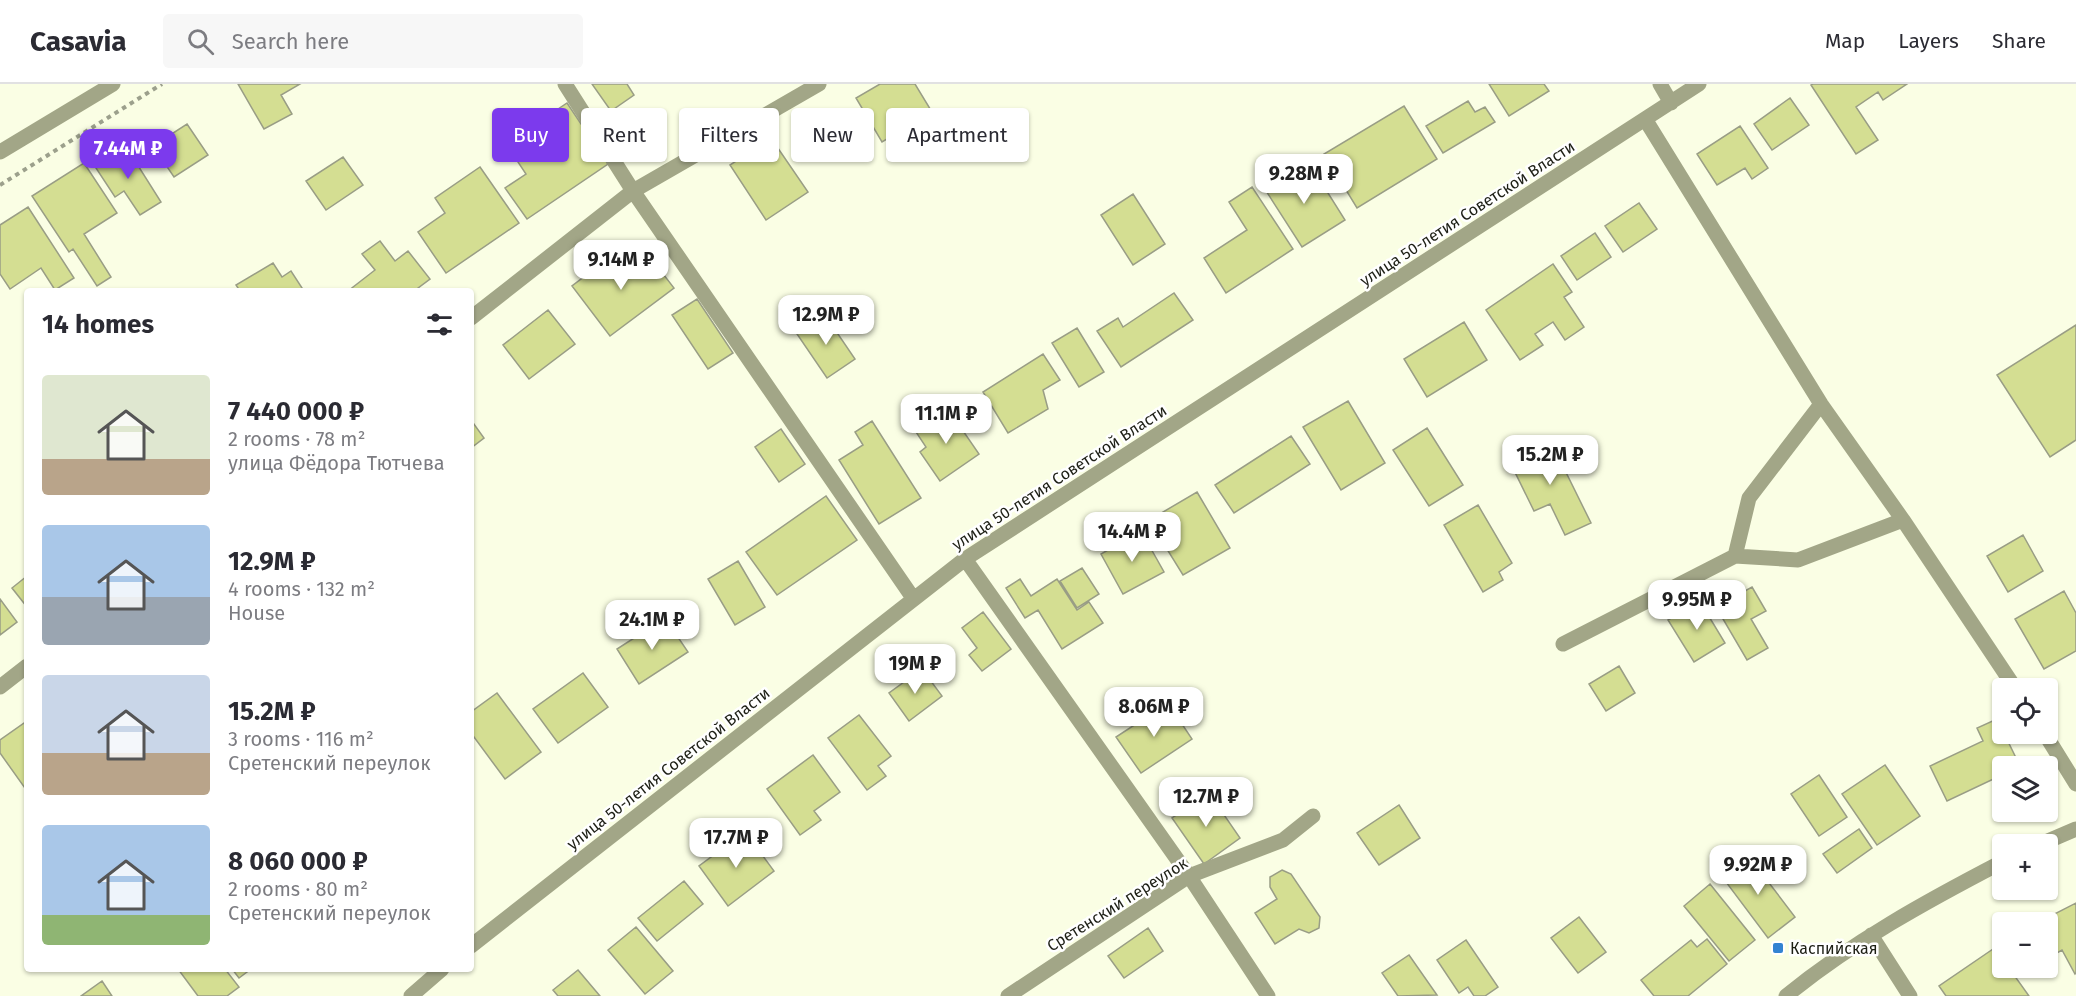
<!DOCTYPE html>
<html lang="en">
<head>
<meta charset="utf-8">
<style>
	body { margin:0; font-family:"Fira Sans",sans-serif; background:#f7f7f7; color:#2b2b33; height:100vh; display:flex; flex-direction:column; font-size:22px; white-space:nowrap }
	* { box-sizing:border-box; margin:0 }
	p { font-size:20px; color:#7c7c81 }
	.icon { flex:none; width:33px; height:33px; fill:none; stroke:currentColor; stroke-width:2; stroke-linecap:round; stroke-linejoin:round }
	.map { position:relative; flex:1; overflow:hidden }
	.side { position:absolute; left:24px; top:204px; width:450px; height:684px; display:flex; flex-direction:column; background:#fff; border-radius:6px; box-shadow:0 2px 4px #0004 }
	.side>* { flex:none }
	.guide { position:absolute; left:492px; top:24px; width:570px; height:54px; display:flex; gap:12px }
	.buttons { position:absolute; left:1992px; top:594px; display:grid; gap:12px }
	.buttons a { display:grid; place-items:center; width:66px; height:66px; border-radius:6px; background:#fff; box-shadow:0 2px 4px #0004; font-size:30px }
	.price { position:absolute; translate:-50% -51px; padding:0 14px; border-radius:12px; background:#fff; color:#222; font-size:20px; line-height:39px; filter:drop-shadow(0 2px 3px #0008) }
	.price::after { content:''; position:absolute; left:50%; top:36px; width:18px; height:14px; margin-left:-9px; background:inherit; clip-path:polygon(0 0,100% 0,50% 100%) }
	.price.selected { background:#7c3aed; color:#fff }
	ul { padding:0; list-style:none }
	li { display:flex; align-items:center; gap:18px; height:150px; padding:0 18px }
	li span { display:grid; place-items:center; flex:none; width:168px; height:120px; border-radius:6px; color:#555 }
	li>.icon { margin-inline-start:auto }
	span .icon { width:72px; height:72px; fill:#fffc; stroke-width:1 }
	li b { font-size:26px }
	h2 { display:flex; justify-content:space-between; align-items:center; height:72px; padding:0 18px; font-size:26px }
	.pill { padding:0 21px; border-radius:6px; background:#fff; box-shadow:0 2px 4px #0004; font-size:21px; line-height:54px }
	.pill.selected { background:#7c3aed; color:#fff }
	header { display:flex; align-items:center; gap:36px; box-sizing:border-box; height:84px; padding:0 30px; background:#fff; border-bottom:2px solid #e1e1e2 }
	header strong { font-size:28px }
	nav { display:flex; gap:33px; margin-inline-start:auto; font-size:21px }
	.search { width:420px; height:54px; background:#f7f7f7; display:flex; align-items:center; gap:15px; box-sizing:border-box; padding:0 21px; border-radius:6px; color:#7c7c81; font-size:22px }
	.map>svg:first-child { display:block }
</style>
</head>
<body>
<header>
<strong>Casavia</strong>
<div class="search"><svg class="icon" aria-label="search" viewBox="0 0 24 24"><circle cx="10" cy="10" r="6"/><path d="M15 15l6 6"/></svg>Search here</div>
<nav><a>Map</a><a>Layers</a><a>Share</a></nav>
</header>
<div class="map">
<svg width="2076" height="912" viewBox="0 0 2076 912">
	<rect width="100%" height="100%" fill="#fafee4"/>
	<path fill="#d4de92" stroke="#999d85" stroke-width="1.5" d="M238,0H300L281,11L292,30L264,45Z
		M592,0H627L634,11L611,27Z
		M880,0H915L932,28L882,58L856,14Z
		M1489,0H1544L1549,7L1509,32Z
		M1813,0H1907L1883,16L1878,8L1856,23L1878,56L1856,70L1811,1Z
		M1790,14L1809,41L1772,66L1754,40Z
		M1468,17L1475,28L1485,23L1495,38L1443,69L1426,42Z
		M567,19L608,80L527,135L505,104L526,90L512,69L539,51L533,42Z
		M1404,22L1437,75L1357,124L1324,70Z
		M187,40L208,71L174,93L153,62Z
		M1740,42L1768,84L1752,95L1745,84L1717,101L1697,70Z
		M771,54L808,108L766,136L730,81Z
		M125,61L161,118L140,131L124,107L115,113L94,81Z
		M343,73L363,101L326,126L306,97Z
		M84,79L117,129L84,150L111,193L97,202L73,165L69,168L32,112Z
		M1311,82L1345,136L1302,163L1261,99L1281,87L1288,97Z
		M480,83L519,139L446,189L418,148L445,129L435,114Z
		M1252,103L1293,165L1226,209L1204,174L1247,146L1229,118Z
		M1133,110L1165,160L1133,181L1101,131Z
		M1639,119L1657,145L1623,168L1605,142Z
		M28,123L74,194L55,206L41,184L10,205L0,190V141Z
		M1595,149L1611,173L1577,196L1561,172Z
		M380,157L395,177L408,167L430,195L414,207H348L375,186L362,170Z
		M623,163L645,191L657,182L674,204L610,252L572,202Z
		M273,179L282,193L291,187L304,207H240L236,201Z
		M1553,180L1572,208L1564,213L1584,243L1565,256L1553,238L1535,250L1543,261L1520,276L1486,226Z
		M1174,209L1193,236L1121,283L1097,247L1118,234L1123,243Z
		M697,215L733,269L708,285L672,231Z
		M548,226L575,260L529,295L503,261Z
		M825,231L855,275L827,294L797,250Z
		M1464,238L1487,276L1427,313L1404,275Z
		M2076,241V356L2050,373L1997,291Z
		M1077,244L1104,288L1079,303L1052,259Z
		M1043,270L1060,296L1043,306L1048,325L1008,349L983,308Z
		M1348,317L1385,379L1341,406L1303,343Z
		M948,325L979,370L940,397L920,368L926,363L916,348Z
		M471,336L484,354L471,364Z
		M872,337L921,414L879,440L839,376L863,361L855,348Z
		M1427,344L1463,401L1429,422L1393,366Z
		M781,345L805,380L779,398L755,363Z
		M1291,352L1310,380L1234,429L1215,401Z
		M1550,356L1591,439L1565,451L1550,420L1534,427L1509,376Z
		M1197,408L1230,464L1183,491L1162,457L1153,462L1141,441Z
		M826,412L857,456L777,511L746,468Z
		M1478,421L1512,479L1499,488L1503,496L1483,508L1444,441Z
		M1141,447L1164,488L1123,510L1101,470Z
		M2023,451L2043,487L2008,508L1987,472Z
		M738,477L765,523L735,541L708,495Z
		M1082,484L1099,510L1077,524L1060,497Z
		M27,492V523L12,504Z
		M1020,495L1031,512L1057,495L1077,526L1089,518L1103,539L1062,565L1038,526L1025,534L1006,504Z
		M1752,503L1766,527L1751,535L1768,564L1747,576L1716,523Z
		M2064,507L2076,529V567L2044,585L2015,535Z
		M0,515L17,538L0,551Z
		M1699,516L1725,559L1694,578L1668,536Z
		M983,528L1011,565L982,587L969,571L977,564L962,544Z
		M665,534L688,568L639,600L617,565Z
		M1619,582L1635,609L1606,627L1589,600Z
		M922,585L942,612L909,637L889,609Z
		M583,589L608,623L558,659L533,625Z
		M497,609L541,668L505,695L471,649V628Z
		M1168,619L1192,655L1141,689L1116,653Z
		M859,631L891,672L878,682L886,692L867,706L828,654Z
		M1997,635L2020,682H2002V691L1947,717L1930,682L1983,657L1977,644Z
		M27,637V707L0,669V656Z
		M813,671L840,708L814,727L821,736L800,751L767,705Z
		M1885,681L1920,732L1877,761L1842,710Z
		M1819,691L1847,733L1819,752L1791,710Z
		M1209,709L1240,754L1204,780L1172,734Z
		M1399,721L1420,754L1379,781L1357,749Z
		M1859,745L1872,764L1837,789L1823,770Z
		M745,748L774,787L728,822L699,782Z
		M1747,770L1795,833L1768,854L1720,790Z
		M1282,786L1291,790L1320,833L1319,844L1309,849L1299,845L1275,860L1255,829L1277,815L1270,803V793Z
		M684,797L703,820L657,857L638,834Z
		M1710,800L1755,856L1729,877L1684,822Z
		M2076,819V889L2075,890L2062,866L2048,874V838H2039Z
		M1579,833L1606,868L1578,889L1551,854Z
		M636,843L673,887L645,910L608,866Z
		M1148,844L1163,867L1124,894L1108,872Z
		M1707,855L1727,880L1688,912H1654L1641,896L1691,856L1697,863Z
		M1466,856L1498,903L1485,912H1474L1468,903L1459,909L1437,876Z
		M1996,863L2002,873V884H2009L2029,912H1946L1939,902Z
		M1409,871L1437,911L1398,912L1382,889Z
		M178,885H225L239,903L227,912H198Z
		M232,885H251L239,894Z
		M578,886L600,912H558L553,906Z
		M102,897L112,912H81Z"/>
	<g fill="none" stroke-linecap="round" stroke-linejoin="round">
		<path stroke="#9ca08c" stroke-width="4" stroke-dasharray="4.5 4.5" stroke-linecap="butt" d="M0,101L162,0"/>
		<path stroke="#a2a687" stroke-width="15" d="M565,0L633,107L913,514
			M1660,0L1671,19
			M1645,35L1821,320L1903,436L2015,604
			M0,68L113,0
			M471,234L633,107L819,0
			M1821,320L1749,414L1735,472L1798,476L1903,436
			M965,475L1189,792L1268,912
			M1563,560L1735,472
			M0,603L27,582
			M2045,650L2076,700
			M2041,760L2076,745
			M1871,851L1910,912
			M471,862L965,475L1699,0
			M411,912L442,885
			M1008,912L1189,792L1283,756L1313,732
			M1786,912C1852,858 1927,817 2002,778"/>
	</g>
	<rect fill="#3383d2" stroke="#fff" stroke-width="2" x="1772" y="858" width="12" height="12" rx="3"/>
	<g text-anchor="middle" stroke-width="5" stroke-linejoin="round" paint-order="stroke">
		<g font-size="16" fill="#1d1f15" stroke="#fff">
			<text transform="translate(1467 129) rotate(-33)" y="6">улица 50-летия Советской Власти</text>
			<text transform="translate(1059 393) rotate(-33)" y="6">улица 50-летия Советской Власти</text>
			<text transform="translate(668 684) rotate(-38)" y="6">улица 50-летия Советской Власти</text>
			<text transform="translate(1117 820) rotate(-32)" y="6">Сретенский переулок</text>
		</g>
		<g font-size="16" fill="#1d1f15" stroke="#fff" text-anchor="start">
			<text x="1790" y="870">Каспийская</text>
		</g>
	</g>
</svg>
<div class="buttons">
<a><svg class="icon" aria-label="locate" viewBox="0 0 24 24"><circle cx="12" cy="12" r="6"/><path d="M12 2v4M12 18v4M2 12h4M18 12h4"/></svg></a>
<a><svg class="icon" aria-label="layers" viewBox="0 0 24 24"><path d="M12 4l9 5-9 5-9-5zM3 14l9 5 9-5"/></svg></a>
<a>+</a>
<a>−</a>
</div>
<b class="price selected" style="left:128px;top:96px">7.44M ₽</b>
<b class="price" style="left:1304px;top:121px">9.28M ₽</b>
<b class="price" style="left:621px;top:207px">9.14M ₽</b>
<b class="price" style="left:826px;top:262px">12.9M ₽</b>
<b class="price" style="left:946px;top:361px">11.1M ₽</b>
<b class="price" style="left:1550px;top:402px">15.2M ₽</b>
<b class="price" style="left:1132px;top:479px">14.4M ₽</b>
<b class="price" style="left:1697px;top:547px">9.95M ₽</b>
<b class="price" style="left:652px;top:567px">24.1M ₽</b>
<b class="price" style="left:915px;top:611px">19M ₽</b>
<b class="price" style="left:1154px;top:654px">8.06M ₽</b>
<b class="price" style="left:1206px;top:744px">12.7M ₽</b>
<b class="price" style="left:736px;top:785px">17.7M ₽</b>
<b class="price" style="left:1758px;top:812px">9.92M ₽</b>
<div class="guide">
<a class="pill selected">Buy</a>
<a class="pill">Rent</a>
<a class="pill">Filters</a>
<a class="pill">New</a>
<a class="pill">Apartment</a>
</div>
<section class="side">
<h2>14 homes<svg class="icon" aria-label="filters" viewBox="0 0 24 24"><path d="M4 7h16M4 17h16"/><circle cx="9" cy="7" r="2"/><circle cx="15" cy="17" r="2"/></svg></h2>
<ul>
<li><span style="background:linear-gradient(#dfe7d0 70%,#b9a48a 0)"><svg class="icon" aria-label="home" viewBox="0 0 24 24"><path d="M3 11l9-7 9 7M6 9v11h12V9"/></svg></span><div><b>7 440 000 ₽</b><p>2 rooms · 78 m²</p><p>улица Фёдора Тютчева</p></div></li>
<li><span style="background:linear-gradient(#a9c7e8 60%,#9aa5b1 0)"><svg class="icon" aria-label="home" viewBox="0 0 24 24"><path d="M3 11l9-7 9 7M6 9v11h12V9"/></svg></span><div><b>12.9M ₽</b><p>4 rooms · 132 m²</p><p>House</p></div></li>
<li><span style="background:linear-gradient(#c9d6e8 65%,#b9a48a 0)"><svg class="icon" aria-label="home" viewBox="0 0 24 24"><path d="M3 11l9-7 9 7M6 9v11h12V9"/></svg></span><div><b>15.2M ₽</b><p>3 rooms · 116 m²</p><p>Сретенский переулок</p></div></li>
<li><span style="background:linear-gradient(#a9c7e8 75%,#8fb573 0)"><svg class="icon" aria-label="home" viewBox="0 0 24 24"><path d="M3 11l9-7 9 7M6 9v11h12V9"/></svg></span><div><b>8 060 000 ₽</b><p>2 rooms · 80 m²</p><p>Сретенский переулок</p></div></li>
</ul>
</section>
</div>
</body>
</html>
